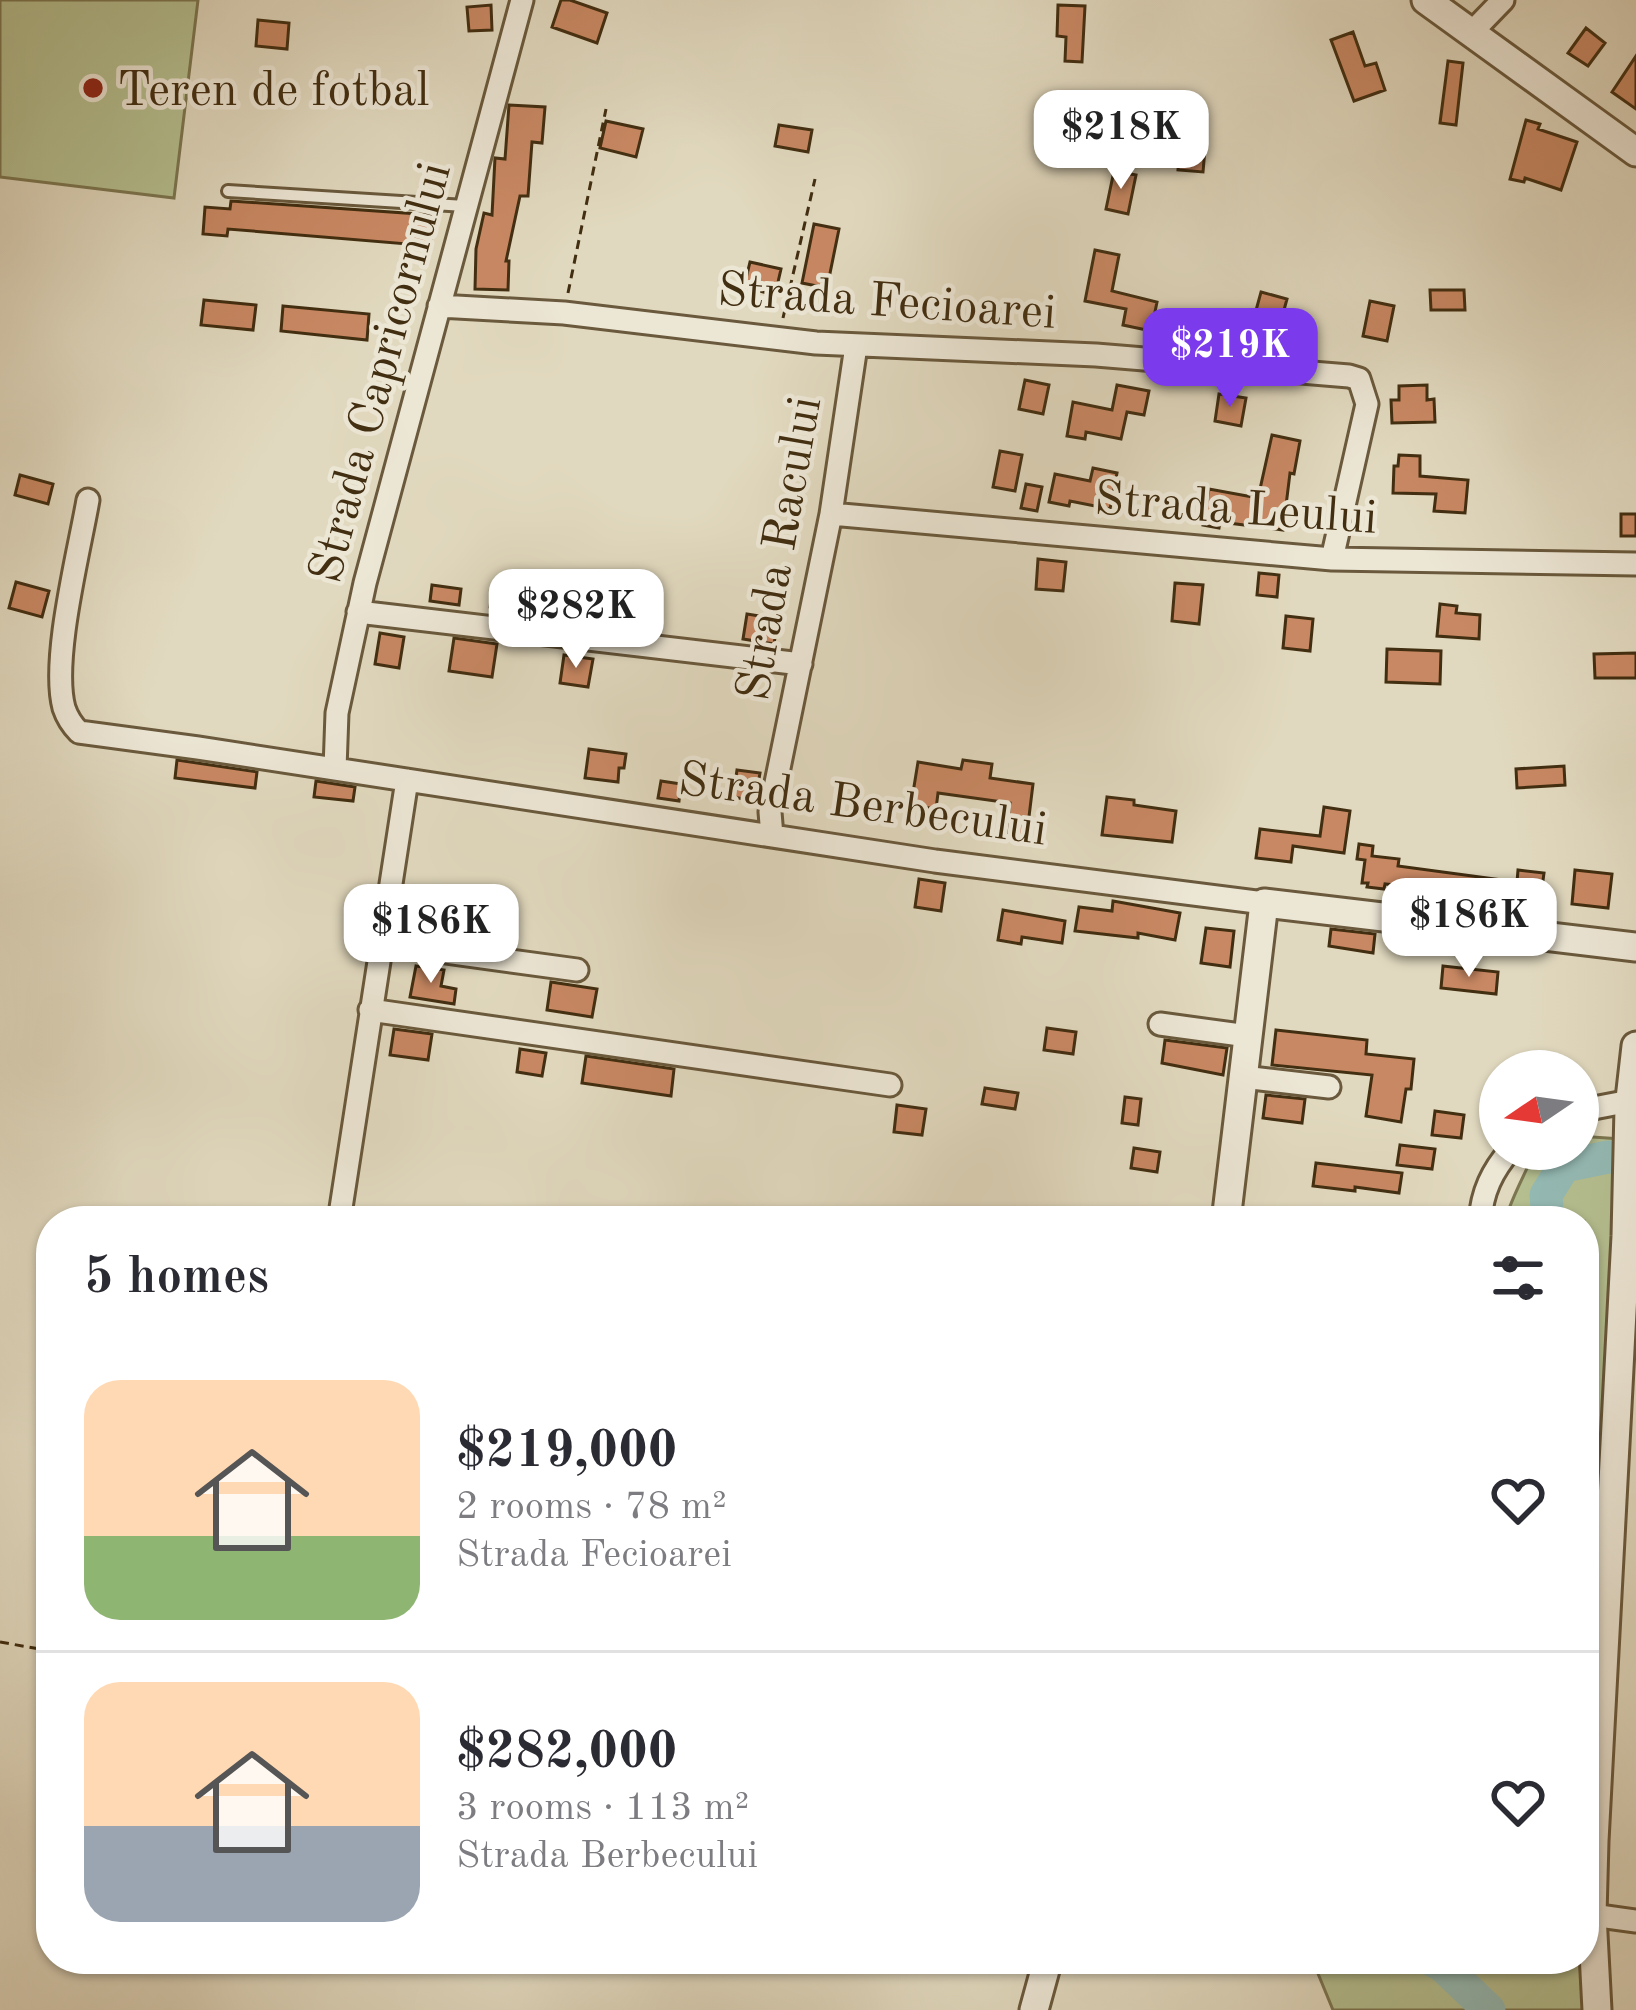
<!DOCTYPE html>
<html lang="en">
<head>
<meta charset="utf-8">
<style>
	body { margin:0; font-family:"Old Standard TT",serif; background:#f2f2f3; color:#2b2b33; height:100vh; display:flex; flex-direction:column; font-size:45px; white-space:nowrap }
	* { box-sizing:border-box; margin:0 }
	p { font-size:39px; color:#7c7c81 }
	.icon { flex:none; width:66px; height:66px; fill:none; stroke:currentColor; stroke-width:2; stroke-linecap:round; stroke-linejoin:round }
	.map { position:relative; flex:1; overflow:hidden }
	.details { position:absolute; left:36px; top:1206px; width:1563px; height:768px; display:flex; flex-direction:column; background:#fff; border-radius:48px; box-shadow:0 3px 9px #0004 }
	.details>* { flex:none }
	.needle { width:78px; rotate:257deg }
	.buttons { position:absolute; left:1479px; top:1050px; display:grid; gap:24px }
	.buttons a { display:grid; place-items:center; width:120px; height:120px; border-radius:50%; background:#fff; box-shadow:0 3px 9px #0004; font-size:60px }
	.price { position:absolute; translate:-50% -102px; padding:0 27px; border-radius:24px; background:#fff; color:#222; font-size:39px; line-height:78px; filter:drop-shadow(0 3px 6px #0008) }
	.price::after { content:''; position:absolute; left:50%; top:72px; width:36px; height:27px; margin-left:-18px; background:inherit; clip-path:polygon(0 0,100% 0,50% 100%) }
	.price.selected { background:#7c3aed; color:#fff }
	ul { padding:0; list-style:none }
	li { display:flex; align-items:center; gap:36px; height:300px; padding:0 48px }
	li+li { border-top:3px solid #e1e1e2 }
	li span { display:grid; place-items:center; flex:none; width:336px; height:240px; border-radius:36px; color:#555 }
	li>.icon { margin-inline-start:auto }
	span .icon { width:144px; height:144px; fill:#fffc; stroke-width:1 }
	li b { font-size:51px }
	h2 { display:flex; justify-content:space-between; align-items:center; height:144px; padding:0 48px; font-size:51px }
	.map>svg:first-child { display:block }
</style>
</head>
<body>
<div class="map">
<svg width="1636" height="2010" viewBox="0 0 1636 2010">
	<rect width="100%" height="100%" fill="#e1d9bf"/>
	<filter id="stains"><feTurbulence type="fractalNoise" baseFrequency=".00167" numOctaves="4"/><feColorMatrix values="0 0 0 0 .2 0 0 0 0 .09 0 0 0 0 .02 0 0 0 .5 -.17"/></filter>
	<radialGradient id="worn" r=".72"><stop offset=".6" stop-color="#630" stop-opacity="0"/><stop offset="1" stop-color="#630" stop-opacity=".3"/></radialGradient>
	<path fill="#b5bf90" stroke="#7c7650" stroke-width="3" d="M0,0H198L174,198L0,177Z
		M1578,1136L1636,1140L1584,1902V1221H1505C1511,1198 1526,1173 1535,1150L1578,1149Z
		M1312,1959H1581L1586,2010H1333Z"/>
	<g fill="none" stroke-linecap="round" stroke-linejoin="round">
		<path stroke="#94bab4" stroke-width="33" d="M1548,1221L1546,1195L1564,1166L1608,1157L1636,1159
			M1430,1959L1443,1966L1489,2010"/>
	</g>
	<path fill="#c88863" stroke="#422e11" stroke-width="3" d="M561,0H570L607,13L597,43L552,27Z
		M491,5L492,30L469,31L467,7Z
		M1058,5L1085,6L1082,62L1065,61L1066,37L1057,36Z
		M258,20L289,23L287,49L256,46Z
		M1586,28L1605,43L1588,66L1568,53Z
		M1353,32L1365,66L1376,63L1385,90L1354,101L1331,40Z
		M1636,56V109L1612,92Z
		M1448,61L1463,63L1456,125L1440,123Z
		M509,105L545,107L542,143L532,142L528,196H520L506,261H509L508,290L475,289L476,249L484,213L492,215L495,158L505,159Z
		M1526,120L1540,124L1538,129L1577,142L1561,190L1525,178L1524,182L1510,179Z
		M606,121L643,129L636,157L600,148Z
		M779,125L812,130L808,152L775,146Z
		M1180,147L1205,149L1203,172L1178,170Z
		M1114,171L1136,175L1128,214L1106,209Z
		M231,201L433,215L431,246L228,229L227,236L203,234L205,207L230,209Z
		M814,224L839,229L827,288L802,283Z
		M1095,250L1119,255L1112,291L1157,302L1151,331L1123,325L1126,309L1085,301Z
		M750,262L781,269L775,295L744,287Z
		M1430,290H1464L1465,310H1431Z
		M1261,292L1287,299L1278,332L1252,325Z
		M204,300L256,305L253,330L201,325Z
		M1370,301L1394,306L1387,341L1363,336Z
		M283,306L369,314L367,340L281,331Z
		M1025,380L1049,385L1043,414L1019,409Z
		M1117,385L1149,391L1144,415L1127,412L1121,439L1086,432L1085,439L1067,436L1073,402L1112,410Z
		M1427,385V400L1434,399L1435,422L1392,423L1391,400H1399V386Z
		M1219,394L1246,398L1241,426L1215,421Z
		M1272,435L1300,441L1294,474L1290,473L1283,530L1220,522L1219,528L1203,525L1209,489L1258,498Z
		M1000,451L1022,455L1015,491L993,487Z
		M1399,455L1420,456V476L1468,480L1465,513L1434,511L1436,494L1393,493L1394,466H1398Z
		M1093,468L1117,473L1110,509L1070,501L1069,506L1049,502L1055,474L1090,481Z
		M20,475L53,484L48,504L15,495Z
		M1026,484L1042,487L1037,511L1021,508Z
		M1621,514H1636V536H1621Z
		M1038,559L1066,562L1063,591L1036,589Z
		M1259,573L1279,575L1277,597L1257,595Z
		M16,582L49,591L42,617L9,608Z
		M1175,583L1203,585L1199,624L1172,621Z
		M493,584L529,589L526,612L490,607Z
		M432,585L461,589L459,605L430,601Z
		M578,594L619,599L616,627L574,622Z
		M1440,604L1457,606L1456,613L1480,615L1479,639L1437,636Z
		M747,614L778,619L774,644L743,639Z
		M1286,616L1313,619L1310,651L1283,648Z
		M380,633L404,637L399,668L375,664Z
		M454,638L497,644L492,677L449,671Z
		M1387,649L1441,651L1440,684L1386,682Z
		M1636,653V678H1595L1594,654Z
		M564,655L593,659L588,687L560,683Z
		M589,749L626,754L624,768H619L618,782L585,778Z
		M177,760L257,772L255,788L175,778Z
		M963,760L992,764L990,778L1033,784L1026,841L1006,838L1010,803L938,793L936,809L911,805L918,762L961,769Z
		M1564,766L1565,785L1517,788L1516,769Z
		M737,770L760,773L755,801L733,797Z
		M316,781L355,787L353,801L314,797Z
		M661,781L681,784L679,801L658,798Z
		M1107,797L1134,800V805L1176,811L1172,842L1102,835Z
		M1324,807L1350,811L1344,853L1293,846L1291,862L1256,858L1260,829L1320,836Z
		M1359,844L1373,846L1372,856L1399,859L1398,866L1517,882L1518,870L1544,873L1540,902L1499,897L1498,907L1413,894L1414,887L1385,884L1384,889L1367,887L1368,883H1362L1365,860L1357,859Z
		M1575,870L1612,874L1608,908L1572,904Z
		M919,879L945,883L941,911L915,907Z
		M1113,901L1180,913L1175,940L1138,933V938L1075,931L1079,907L1112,911Z
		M1003,910L1065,921L1062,943L1022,937L1021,944L998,940Z
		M1206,928L1234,931L1230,967L1201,963Z
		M1331,929L1375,934L1373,953L1329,946Z
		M416,966L444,970L441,986L456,989L454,1004L410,997Z
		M1443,966L1498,972L1496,994L1441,988Z
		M551,982L597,989L592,1017L547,1010Z
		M1047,1028L1076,1032L1073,1054L1044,1050Z
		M394,1029L432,1034L428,1060L390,1055Z
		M1276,1030L1367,1040L1366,1054L1414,1059L1411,1089H1406L1401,1122L1366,1116L1372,1075L1272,1065Z
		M1165,1040L1227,1048L1223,1075L1162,1063Z
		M520,1049L546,1053L542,1076L517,1072Z
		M586,1056L674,1069L671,1096L582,1083Z
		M985,1088L1018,1093L1015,1109L982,1104Z
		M1266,1095L1305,1099L1302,1123L1263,1118Z
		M1125,1097L1141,1099L1138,1125L1122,1123Z
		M897,1105L926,1109L922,1135L894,1132Z
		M1435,1111L1464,1115L1461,1138L1432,1135Z
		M1400,1145L1435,1149L1432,1169L1397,1165Z
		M1134,1148L1160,1152L1157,1172L1131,1168Z
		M1316,1163L1402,1173L1399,1193L1355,1187V1191L1313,1186Z"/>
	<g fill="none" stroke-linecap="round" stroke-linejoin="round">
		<defs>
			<path id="service" d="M228,191L465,206"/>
			<path id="minor" d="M1471,33L1503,0
				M439,306L564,313L816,343L1096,355L1349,376L1359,379L1367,404L1332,559
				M88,500C79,552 51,660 64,708C67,717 72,725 79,732L198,748L935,861L1264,903
				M831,514L1332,559L1636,564
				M358,612L801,664
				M335,769L337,713L365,583L522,0
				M772,836L770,812L831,514L856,346
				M380,943L577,970
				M370,1010L890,1085
				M1160,1024L1248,1036
				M1243,1077L1329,1087
				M1578,1111L1630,1101
				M339,1221L407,780
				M1480,1221C1482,1192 1492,1171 1511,1149
				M1592,1915L1636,1921"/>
			<path id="tertiary" d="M1426,0L1636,152
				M1226,1221L1264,903L1636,947
				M1034,2010L1048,1959
				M1597,2010L1592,1915L1594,1841L1626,1236L1629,1108L1636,1046"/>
		</defs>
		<use href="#service" stroke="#6a593c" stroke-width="16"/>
		<use href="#minor" stroke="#6a593c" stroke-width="27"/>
		<use href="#tertiary" stroke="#6a593c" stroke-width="33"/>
		<path stroke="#422e11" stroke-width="3" stroke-dasharray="9 6" stroke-linecap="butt" d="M568,293L606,109
			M783,318L815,179
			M0,1642L51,1651"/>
		<use href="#service" stroke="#ece6d5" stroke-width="10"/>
		<use href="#minor" stroke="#ece6d5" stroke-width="21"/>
		<use href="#tertiary" stroke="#ece6d5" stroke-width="27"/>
	</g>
	<circle fill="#8f2418" stroke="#ece6d5" stroke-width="4.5" cx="93" cy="88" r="12"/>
	<g text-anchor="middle" stroke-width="9" stroke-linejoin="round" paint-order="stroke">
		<g font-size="48" fill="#422e11" stroke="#ece6d5" text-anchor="start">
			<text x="117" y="105">Teren de fotbal</text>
		</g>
		<g font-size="48" fill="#422e11" stroke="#ece6d5">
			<text transform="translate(887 299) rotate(4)" y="17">Strada Fecioarei</text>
			<text transform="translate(378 372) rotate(-75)" y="17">Strada Capricornului</text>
			<text transform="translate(1236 506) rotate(4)" y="17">Strada Leului</text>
			<text transform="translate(777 548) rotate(-80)" y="17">Strada Racului</text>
			<text transform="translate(863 802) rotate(8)" y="17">Strada Berbecului</text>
		</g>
	</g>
	<rect width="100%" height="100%" filter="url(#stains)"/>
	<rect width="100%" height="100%" fill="url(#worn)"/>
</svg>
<div class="buttons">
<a><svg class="needle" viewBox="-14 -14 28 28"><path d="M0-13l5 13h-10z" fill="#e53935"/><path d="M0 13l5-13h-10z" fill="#7c7c81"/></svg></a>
</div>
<b class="price" style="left:1121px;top:192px">$218K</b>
<b class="price selected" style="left:1230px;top:410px">$219K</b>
<b class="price" style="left:576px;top:671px">$282K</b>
<b class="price" style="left:1469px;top:980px">$186K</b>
<b class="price" style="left:431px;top:986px">$186K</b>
<section class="details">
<h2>5 homes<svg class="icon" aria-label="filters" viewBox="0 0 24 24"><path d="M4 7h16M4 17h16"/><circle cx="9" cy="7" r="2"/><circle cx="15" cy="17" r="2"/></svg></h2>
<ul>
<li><span style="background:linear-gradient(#ffd9b3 65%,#8fb573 0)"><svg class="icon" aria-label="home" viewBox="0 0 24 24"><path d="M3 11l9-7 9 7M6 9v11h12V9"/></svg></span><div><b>$219,000</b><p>2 rooms · 78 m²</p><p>Strada Fecioarei</p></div><svg class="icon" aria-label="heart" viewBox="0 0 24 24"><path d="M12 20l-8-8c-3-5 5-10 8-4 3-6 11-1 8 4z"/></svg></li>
<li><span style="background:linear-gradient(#ffd9b3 60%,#9aa5b1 0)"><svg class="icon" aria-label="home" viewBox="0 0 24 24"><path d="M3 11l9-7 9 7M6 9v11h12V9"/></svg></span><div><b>$282,000</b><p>3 rooms · 113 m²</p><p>Strada Berbecului</p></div><svg class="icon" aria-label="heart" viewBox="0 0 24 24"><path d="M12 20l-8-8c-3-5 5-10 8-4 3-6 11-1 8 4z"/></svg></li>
</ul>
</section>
</div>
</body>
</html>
